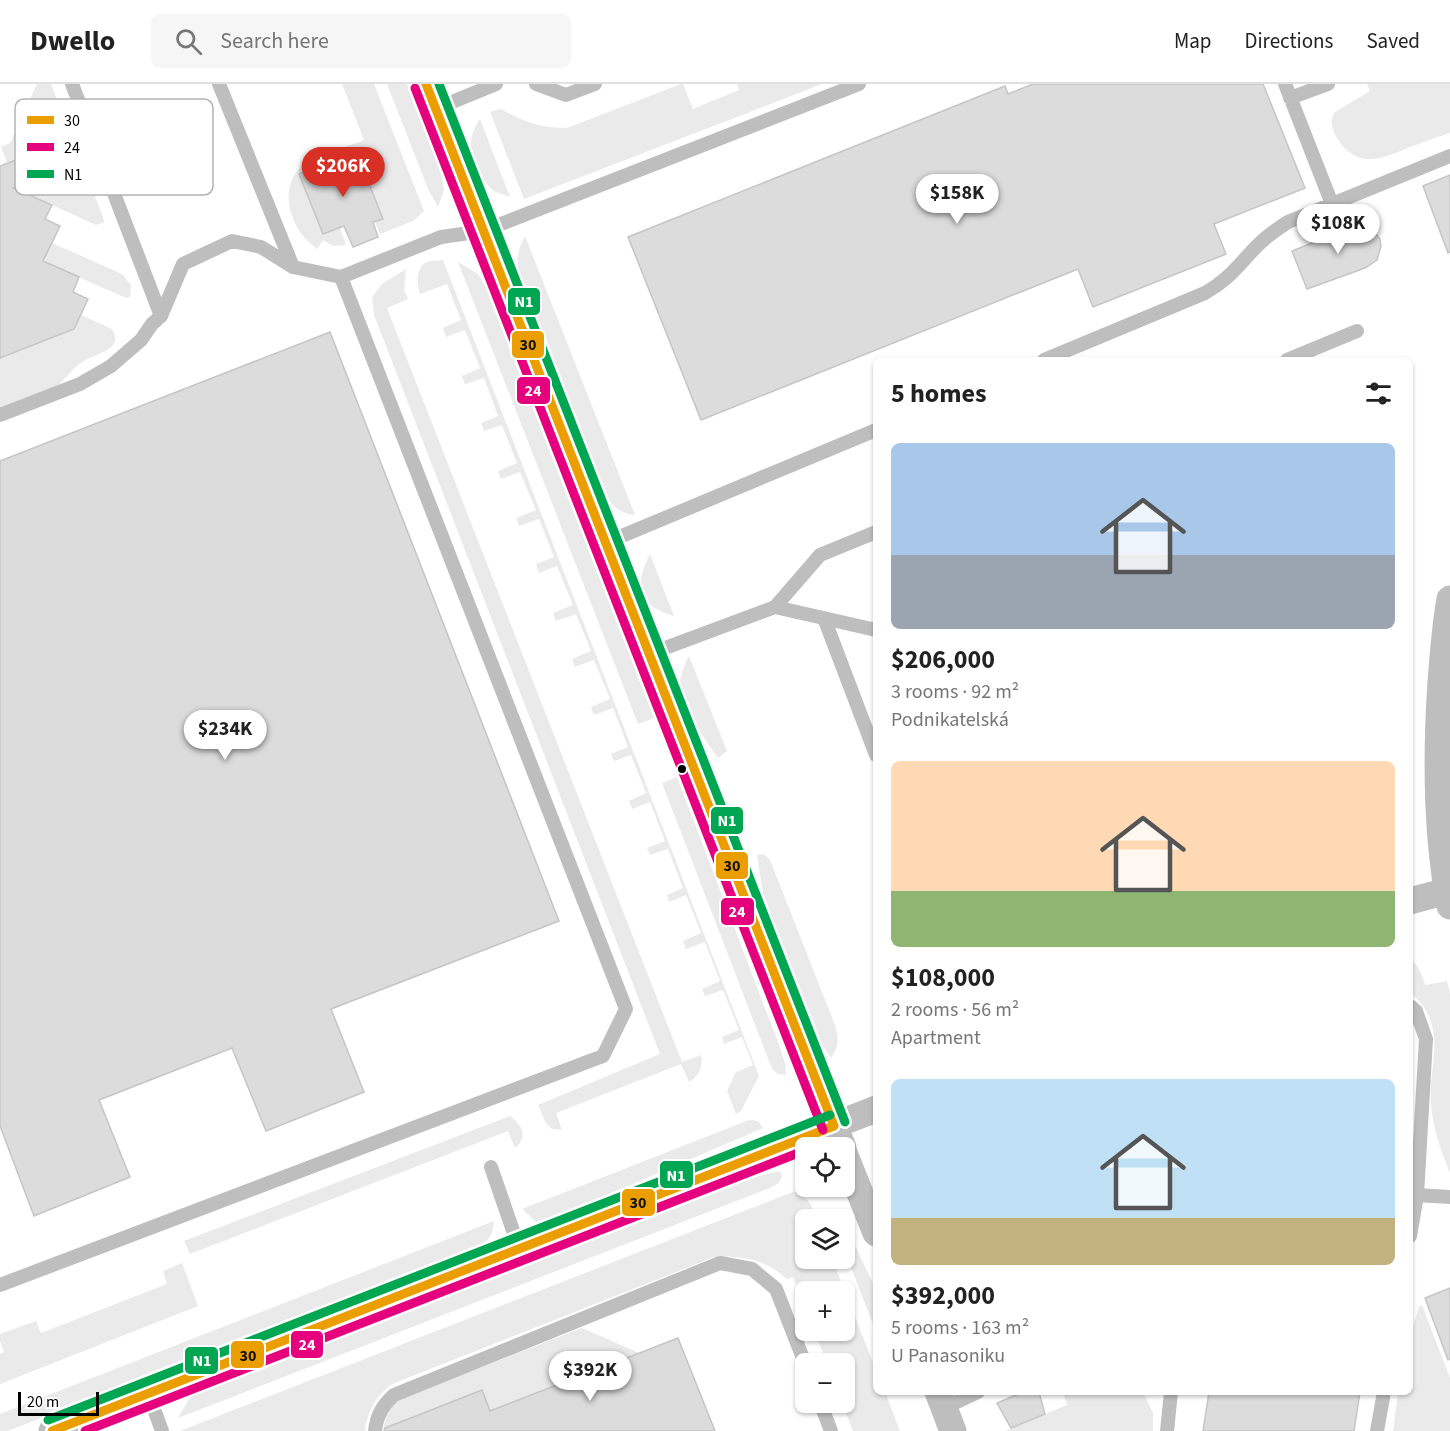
<!DOCTYPE html>
<html lang="en">
<head>
<meta charset="utf-8">
<style>
	body { margin:0; font-family:"Source Sans 3",sans-serif; background:#f6f6f6; color:#222; height:100vh; display:flex; flex-direction:column; font-size:22px; white-space:nowrap }
	* { box-sizing:border-box; margin:0 }
	p { font-size:20px; color:#767676 }
	.icon { flex:none; width:33px; height:33px; fill:none; stroke:currentColor; stroke-width:2; stroke-linecap:round; stroke-linejoin:round }
	.map { position:relative; flex:1; overflow:hidden }
	.side { position:absolute; left:873px; top:273px; width:540px; height:1038px; display:flex; flex-direction:column; background:#fff; border-radius:9px; box-shadow:0 2px 4px #0004 }
	.side>* { flex:none }
	.buttons { position:absolute; left:795px; top:1053px; display:grid; gap:12px }
	.buttons a { display:grid; place-items:center; width:60px; height:60px; border-radius:9px; background:#fff; box-shadow:0 2px 4px #0004; font-size:30px }
	.scale { position:absolute; left:18px; bottom:15px; width:81px; box-sizing:border-box; padding-left:6px; border:3px solid #000; border-top:0; font-size:16px; line-height:21px; white-space:nowrap; color:#000; -webkit-text-stroke:4px #fff; paint-order:stroke }
	.price { position:absolute; translate:-50% -51px; padding:0 14px; border-radius:21px; background:#fff; color:#222; font-size:20px; line-height:39px; filter:drop-shadow(0 2px 3px #0008) }
	.price::after { content:''; position:absolute; left:50%; top:36px; width:18px; height:14px; margin-left:-9px; background:inherit; clip-path:polygon(0 0,100% 0,50% 100%) }
	.price.selected { background:#d93025; color:#fff }
	ul { padding:0; list-style:none }
	li { display:grid; align-content:center; gap:12px; height:318px; padding:0 18px }
	li span { display:grid; place-items:center; height:186px; border-radius:9px; color:#555 }
	li>.icon { margin-inline-start:auto }
	span .icon { width:108px; height:108px; fill:#fffc; stroke-width:1 }
	li b { font-size:26px }
	h2 { display:flex; justify-content:space-between; align-items:center; height:72px; padding:0 18px; font-size:26px }
	header { display:flex; align-items:center; gap:36px; box-sizing:border-box; height:84px; padding:0 30px; background:#fff; border-bottom:2px solid #e0e0e0 }
	header strong { font-size:28px }
	nav { display:flex; gap:33px; margin-inline-start:auto; font-size:21px }
	.search { width:420px; height:54px; background:#f6f6f6; display:flex; align-items:center; gap:15px; box-sizing:border-box; padding:0 21px; border-radius:9px; color:#767676; font-size:22px }
	.map>svg:first-child { display:block }
</style>
</head>
<body>
<header>
<strong>Dwello</strong>
<div class="search"><svg class="icon" aria-label="search" viewBox="0 0 24 24"><circle cx="10" cy="10" r="6"/><path d="M15 15l6 6"/></svg>Search here</div>
<nav><a>Map</a><a>Directions</a><a>Saved</a></nav>
</header>
<div class="map">
<svg width="1450" height="1347" viewBox="0 0 1450 1347">
	<rect width="100%" height="100%" fill="#fff"/>
	<path fill="#eaeaea" d="M37,0H51L103,133L104,138L96,141L30,111L21,114L1,63L10,59Z
		M342,0H374L424,127L413,137L380,150L375,138L382,135L300,90L323,150L340,144L346,161L333,162L323,156L317,165C313,161 307,157 303,152C287,132 281,99 303,81C313,73 350,62 364,56Z
		M387,0H407L441,89L444,106L438,123L428,105Z
		M681,0H683L693,25L739,6L737,0H822L524,115L490,28L501,25C525,38 540,44 567,44Z
		M1367,0H1450V49C1436,53 1424,58 1410,63C1382,75 1357,86 1337,54C1332,45 1329,36 1335,28L1370,7Z
		M480,35L510,113C506,111 500,110 496,108C490,105 486,99 483,94C469,75 466,55 480,35Z
		M525,152L635,431C618,430 609,418 601,405L520,195C516,179 517,166 525,152Z
		M39,153L122,190L131,201L130,213L126,214L58,184L49,187L37,154Z
		M443,176L759,992L741,1027L736,1030L727,1007L736,988L753,981L742,953L724,960L722,953L739,946L723,906L705,912L702,905L720,897L705,858L686,865L683,857L701,849L686,811L669,818L667,811L683,804L668,765L650,771L647,764L665,757L650,718L632,725L629,717L646,709L631,671L614,677L611,670L628,663L613,624L594,631L591,623L610,615L594,576L575,583L572,575L591,567L576,530L556,537L553,529L573,521L557,482L539,489L536,480L554,473L539,435L519,442L516,434L536,426L520,388L501,395L498,387L517,379L502,341L484,347L481,339L498,332L484,294L465,300L462,292L480,284L465,246L446,253L443,244L461,236L447,200L420,210C417,201 415,183 427,178C431,176 438,177 443,176Z
		M458,178L478,190L489,208L654,634L638,640Z
		M406,185L404,206L408,215L387,224L682,978L701,971C703,983 700,991 689,998L681,980L556,1029L562,1046L552,1045L546,1039L538,1021L660,970L374,231L372,213L382,200Z
		M68,225L112,245C125,265 97,269 84,277C70,285 63,300 49,308C34,316 16,321 0,327V274L73,246Z
		M650,470L674,532C637,521 634,502 650,470Z
		M689,572L727,667L718,674C706,655 678,622 680,599C681,589 685,580 689,572Z
		M677,693L781,966L785,979L786,991L778,990L772,985L662,699Z
		M764,770L770,776L835,941C839,955 839,962 831,974L822,961L813,936L766,829L757,771Z
		M1410,875C1419,882 1422,890 1425,901L1447,897L1450,910V1089C1441,1067 1433,1045 1431,1021C1428,979 1450,942 1410,908Z
		M510,1032C522,1041 529,1053 515,1064L508,1047L190,1170L184,1157Z
		M749,1036L758,1037L763,1044L544,1138H536L522,1125Z
		M780,1087L782,1093L779,1099L770,1104L178,1334L189,1315L199,1307L757,1092Z
		M793,1108C809,1112 812,1122 817,1135L806,1136V1174L832,1175L876,1286V1308H885L900,1347H853L842,1319L844,1318V1280L827,1279L814,1247L844,1246V1208H806L805,1226L793,1193L787,1195C767,1176 741,1171 714,1173L392,1300C376,1312 367,1327 365,1347H180Z
		M494,1137C493,1148 491,1155 481,1161L8,1347H0V1330Z
		M844,1138L876,1206V1248L845,1168Z
		M182,1179L198,1222L0,1300V1270L4,1268L0,1257V1250L36,1237L41,1249L167,1200L163,1187Z
		M1422,1221L1450,1294V1347H1393L1398,1308H1410V1253L1419,1223Z
		M582,1244L639,1269L490,1327L481,1306L396,1340L398,1347H383L387,1328L399,1315Z
		M1063,1308H1143L1153,1329V1347H1005L1067,1321Z"/>
	<path fill="#dcdcdc" stroke="#c5c5c5" stroke-width="1.5" d="M1033,0H1263L1305,104L1214,140L1226,170L1093,223L1078,185L701,336L628,153L1005,2L1008,10Z
		M67,56L75,80L13,104L52,121L45,135L60,142L43,177L79,193L73,208L88,215L74,245L0,274V82Z
		M356,67L383,135L373,138L378,153L353,163L344,142L323,150L299,90Z
		M1450,91V168L1448,169L1423,102Z
		M1357,141L1371,144L1380,155L1381,162L1377,176L1365,184L1307,205L1292,167Z
		M330,248L559,837L331,925L364,1008L266,1047L232,964L99,1016L130,1093L34,1132L0,1042V377Z
		M1450,1204V1275L1448,1276L1425,1214Z
		M678,1254L715,1347H384L385,1344L482,1306L490,1327Z
		M1023,1308H1039L1045,1330L1011,1344L997,1319Z
		M1209,1308H1360L1354,1347H1203Z"/>
	<g fill="none" stroke-linecap="round" stroke-linejoin="round">
		<path stroke="#bebebe" stroke-width="14" d="M72,0L161,232
			M219,0L293,183
			M536,0L566,11L595,0
			M1285,0L1332,120
			M1290,14L1328,0
			M435,25L496,0
			M1044,276L1205,209C1230,195 1238,181 1258,161C1267,152 1277,145 1288,138L1450,72
			M1287,276L1357,247
			M0,331L80,300L111,282L141,256L152,240L161,232L183,180L232,157L261,163L293,183L341,193L441,153L483,147L859,0
			M605,459L876,346
			M775,523L820,471L876,448
			M824,534L876,671
			M649,570L775,523L876,546
			M1410,922L1416,927L1426,955L1417,1111L1410,1152
			M491,1083L519,1164
			M1417,1111L1450,1113
			M0,1201L603,972L626,925L341,193
			M148,1309L162,1347
			M820,1318L831,1347
			M944,1324L978,1308
			M375,1347C377,1331 382,1322 394,1311L720,1179L752,1185L776,1205L806,1282
			M1167,1347L1171,1308
			M1377,1347L1384,1308"/>
		<path stroke="#bebebe" stroke-width="27" d="M426,0L843,1064
			M1450,515C1445,543 1443,570 1441,598C1436,672 1436,749 1450,822
			M1410,817L1447,807
			M844,1069L876,1149
			M938,1308L953,1347
			M52,1347L876,1025"/>
		<defs>
			<path id="bus-1" d="M426,0L834,1042
				M52,1347L834,1042"/>
			<path id="bus-2" d="M415,4L823,1046
				M85,1347L806,1066"/>
			<path id="bus-3" d="M439,0L845,1038
				M48,1336L830,1031"/>
		</defs>
		<use href="#bus-1" stroke="#fff" stroke-width="14"/>
		<use href="#bus-2" stroke="#fff" stroke-width="14"/>
		<use href="#bus-3" stroke="#fff" stroke-width="14"/>
		<use href="#bus-1" stroke="#eb9e00" stroke-width="9"/>
		<use href="#bus-2" stroke="#e5007d" stroke-width="9"/>
		<use href="#bus-3" stroke="#00a651" stroke-width="9"/>
	</g>
	<circle fill="#000" stroke="#fff" stroke-width="2" cx="682" cy="685" r="5"/>
	<rect x="15" y="15" width="198" height="96" rx="9" fill="#fff" stroke="#b2b2b2" stroke-width="1.5"/>
	<rect x="27" y="32" width="27" height="8" fill="#eb9e00"/>
	<rect x="27" y="59" width="27" height="8" fill="#e5007d"/>
	<rect x="27" y="86" width="27" height="8" fill="#00a651"/>
	<g font-size="16" fill="#000">
		<text x="64" y="42">30</text>
		<text x="64" y="69">24</text>
		<text x="64" y="96">N1</text>
	</g>
	<g stroke="#fff" stroke-width="2">
		<rect x="507" y="203" width="34" height="29" rx="6" fill="#00a651"/>
		<rect x="511" y="246" width="34" height="29" rx="6" fill="#eb9e00"/>
		<rect x="516" y="292" width="35" height="29" rx="6" fill="#e5007d"/>
		<rect x="710" y="722" width="34" height="29" rx="6" fill="#00a651"/>
		<rect x="715" y="767" width="34" height="29" rx="6" fill="#eb9e00"/>
		<rect x="720" y="813" width="35" height="29" rx="6" fill="#e5007d"/>
		<rect x="659" y="1076" width="35" height="29" rx="6" fill="#00a651"/>
		<rect x="621" y="1104" width="35" height="29" rx="6" fill="#eb9e00"/>
		<rect x="290" y="1246" width="34" height="29" rx="6" fill="#e5007d"/>
		<rect x="230" y="1256" width="35" height="29" rx="6" fill="#eb9e00"/>
		<rect x="184" y="1262" width="35" height="29" rx="6" fill="#00a651"/>
	</g>
	<g font-size="16" text-anchor="middle" font-weight="bold" fill="#fff">
		<text x="524" y="223">N1</text>
		<text x="533" y="312">24</text>
		<text x="727" y="742">N1</text>
		<text x="737" y="833">24</text>
		<text x="676" y="1097">N1</text>
		<text x="307" y="1266">24</text>
		<text x="202" y="1282">N1</text>
	</g>
	<g font-size="16" text-anchor="middle" font-weight="bold" fill="#111">
		<text x="528" y="266">30</text>
		<text x="732" y="787">30</text>
		<text x="638" y="1124">30</text>
		<text x="248" y="1277">30</text>
	</g>
</svg>
<div class="buttons">
<a><svg class="icon" aria-label="locate" viewBox="0 0 24 24"><circle cx="12" cy="12" r="6"/><path d="M12 2v4M12 18v4M2 12h4M18 12h4"/></svg></a>
<a><svg class="icon" aria-label="layers" viewBox="0 0 24 24"><path d="M12 4l9 5-9 5-9-5zM3 14l9 5 9-5"/></svg></a>
<a>+</a>
<a>−</a>
</div>
<div class="scale">20 m</div>
<b class="price selected" style="left:343px;top:114px">$206K</b>
<b class="price" style="left:957px;top:141px">$158K</b>
<b class="price" style="left:1338px;top:171px">$108K</b>
<b class="price" style="left:225px;top:677px">$234K</b>
<b class="price" style="left:590px;top:1318px">$392K</b>
<section class="side">
<h2>5 homes<svg class="icon" aria-label="filters" viewBox="0 0 24 24"><path d="M4 7h16M4 17h16"/><circle cx="9" cy="7" r="2"/><circle cx="15" cy="17" r="2"/></svg></h2>
<ul>
<li><span style="background:linear-gradient(#a9c7e8 60%,#9aa5b1 0)"><svg class="icon" aria-label="home" viewBox="0 0 24 24"><path d="M3 11l9-7 9 7M6 9v11h12V9"/></svg></span><div><b>$206,000</b><p>3 rooms · 92 m²</p><p>Podnikatelská</p></div></li>
<li><span style="background:linear-gradient(#ffd9b3 70%,#8fb573 0)"><svg class="icon" aria-label="home" viewBox="0 0 24 24"><path d="M3 11l9-7 9 7M6 9v11h12V9"/></svg></span><div><b>$108,000</b><p>2 rooms · 56 m²</p><p>Apartment</p></div></li>
<li><span style="background:linear-gradient(#bfe0f5 75%,#c2b280 0)"><svg class="icon" aria-label="home" viewBox="0 0 24 24"><path d="M3 11l9-7 9 7M6 9v11h12V9"/></svg></span><div><b>$392,000</b><p>5 rooms · 163 m²</p><p>U Panasoniku</p></div></li>
</ul>
</section>
</div>
</body>
</html>
